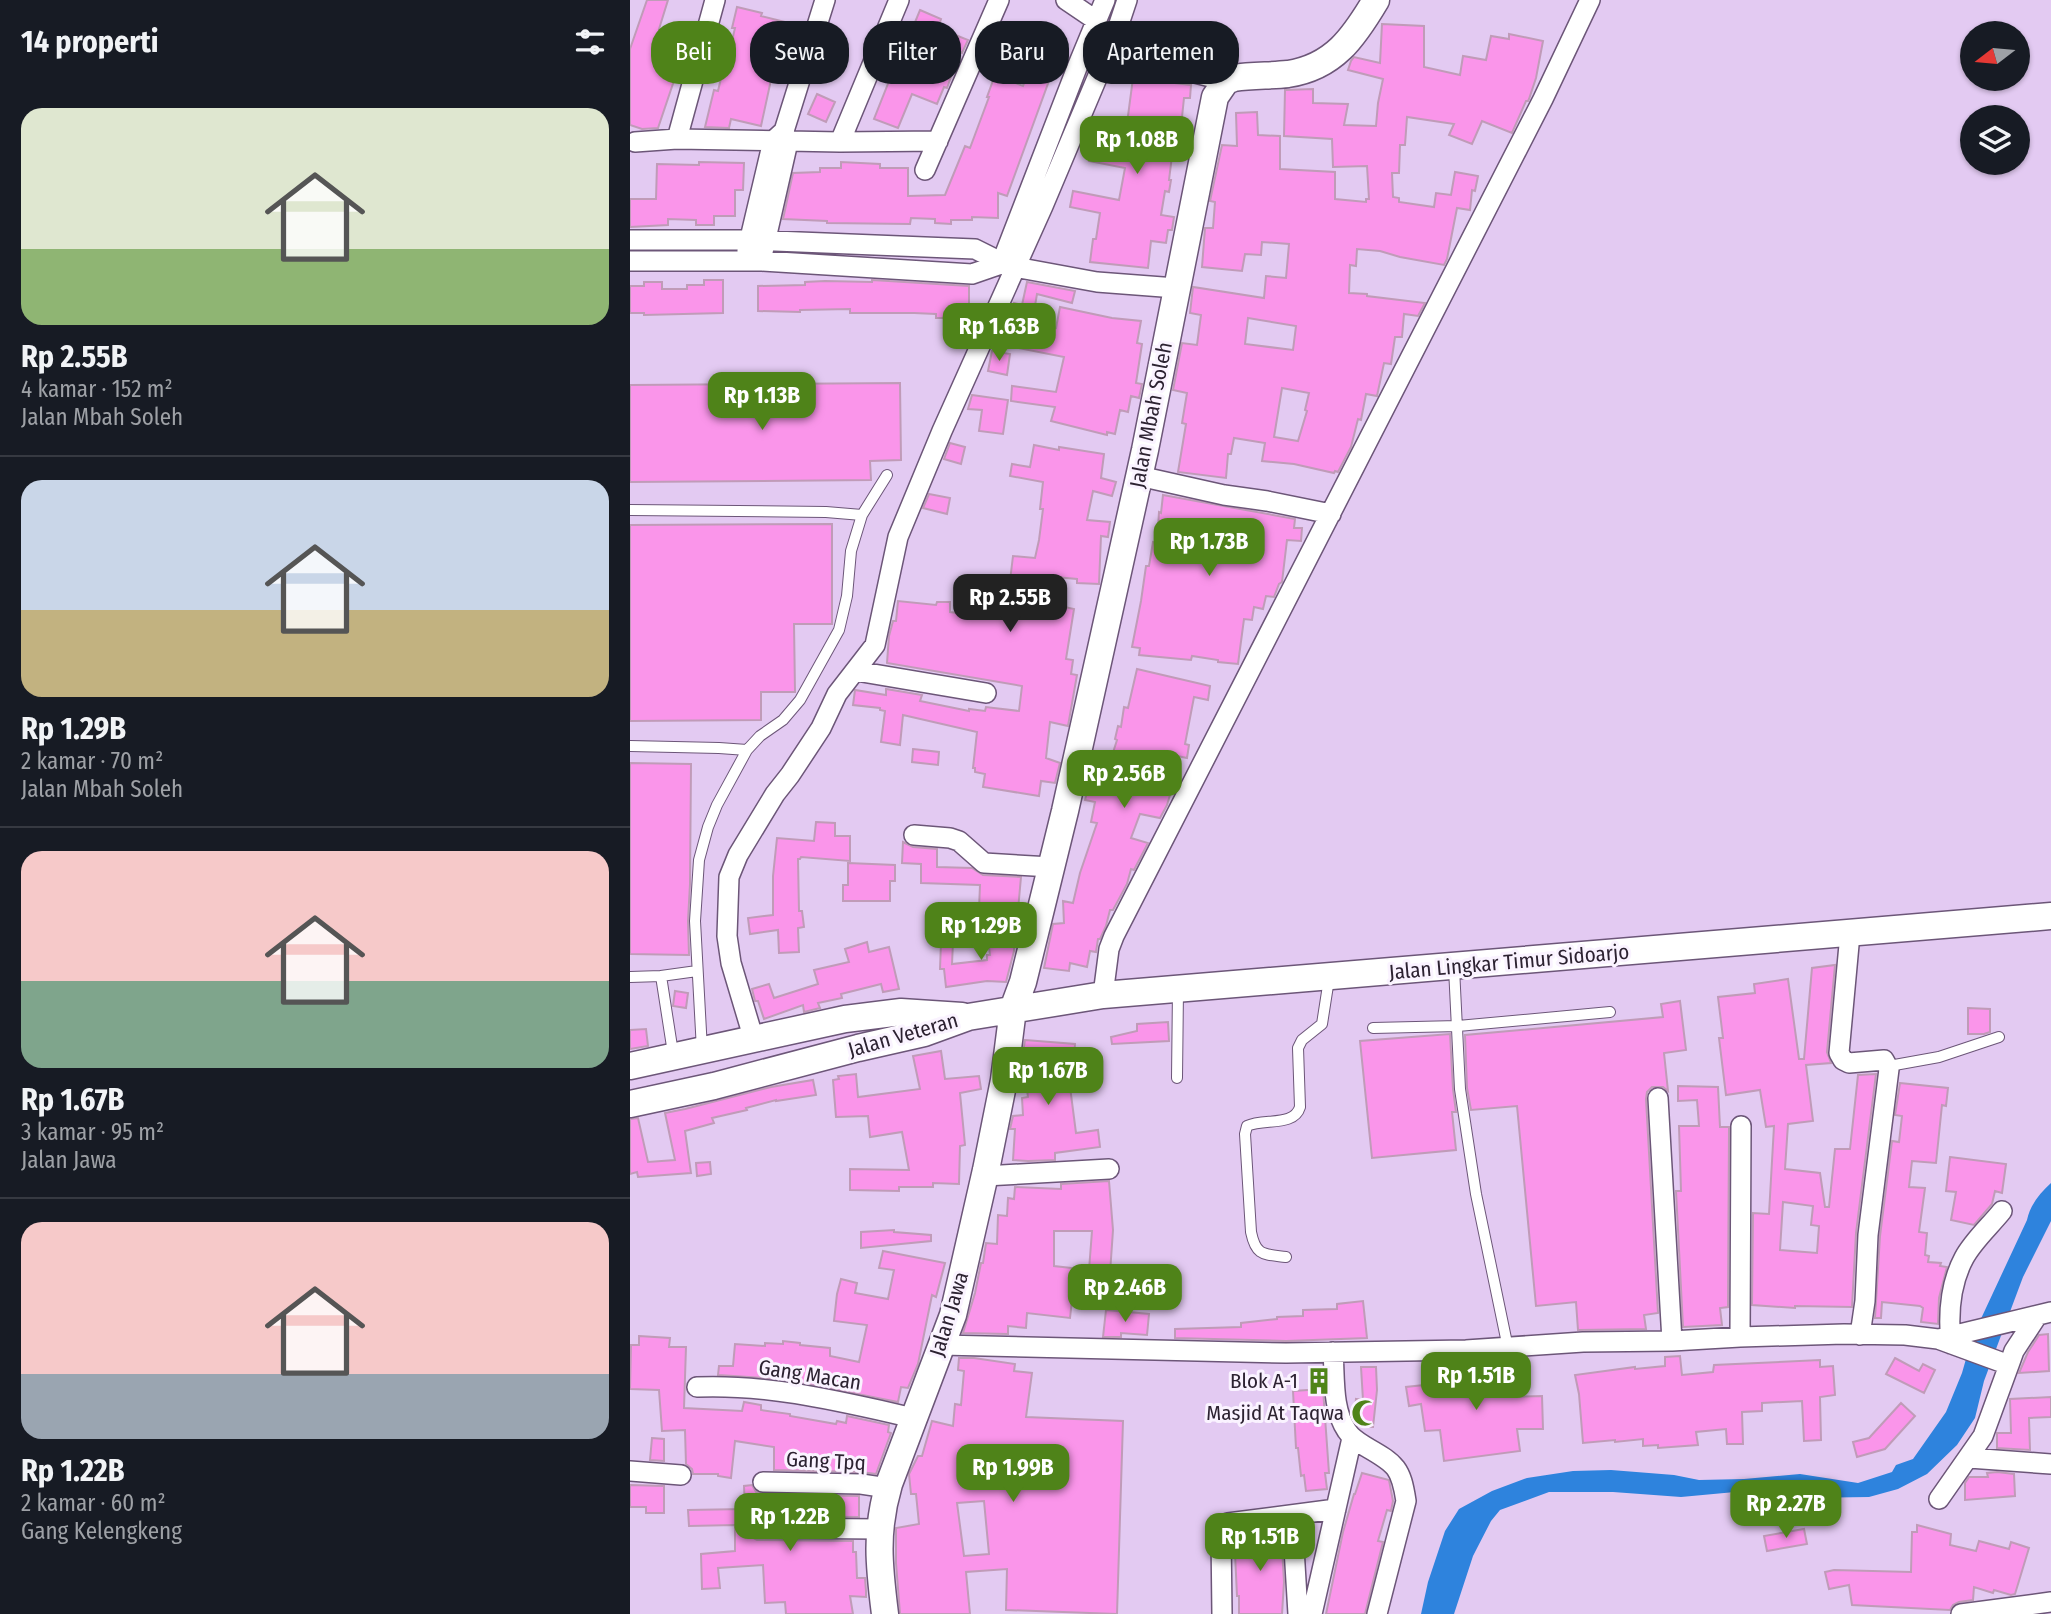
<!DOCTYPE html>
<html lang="id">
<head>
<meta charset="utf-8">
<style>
	body { margin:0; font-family:"Fira Sans Condensed",sans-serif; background:#20242c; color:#f1f3f6; height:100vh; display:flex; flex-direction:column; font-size:26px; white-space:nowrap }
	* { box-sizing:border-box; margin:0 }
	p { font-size:23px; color:#9ea1a6 }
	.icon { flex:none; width:38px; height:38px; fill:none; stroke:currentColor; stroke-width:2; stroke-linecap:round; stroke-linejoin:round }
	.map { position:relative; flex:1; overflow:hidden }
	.drawer { display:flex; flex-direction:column; background:#171b24; width:630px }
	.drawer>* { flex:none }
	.hud { position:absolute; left:21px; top:21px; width:665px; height:63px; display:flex; gap:14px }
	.needle { width:46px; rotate:254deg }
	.controls { position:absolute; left:1330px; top:21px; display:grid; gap:14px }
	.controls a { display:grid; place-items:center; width:70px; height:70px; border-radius:50%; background:#171b24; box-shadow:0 2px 5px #0004; font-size:35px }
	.price { position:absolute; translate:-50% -60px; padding:0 16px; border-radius:14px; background:#4f8319; color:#fff; font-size:23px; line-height:46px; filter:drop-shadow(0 2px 4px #0008) }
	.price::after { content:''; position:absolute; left:50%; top:42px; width:21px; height:16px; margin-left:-10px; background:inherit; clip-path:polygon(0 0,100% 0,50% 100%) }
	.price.selected { background:#222; color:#fff }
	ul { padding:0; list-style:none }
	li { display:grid; align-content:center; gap:14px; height:371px; padding:0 21px }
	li+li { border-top:2px solid #363941 }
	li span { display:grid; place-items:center; height:217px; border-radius:21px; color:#555 }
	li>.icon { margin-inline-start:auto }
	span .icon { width:126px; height:126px; fill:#fffc; stroke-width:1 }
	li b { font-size:30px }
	h2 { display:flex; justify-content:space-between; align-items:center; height:84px; padding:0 21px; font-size:30px }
	.tag { padding:0 24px; border-radius:28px; background:#171b24; box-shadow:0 2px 5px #0004; font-size:24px; line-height:63px }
	.tag.selected { background:#4f8319; color:#fff }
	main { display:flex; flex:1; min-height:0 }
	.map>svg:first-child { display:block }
</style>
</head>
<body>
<main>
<section class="drawer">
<h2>14 properti<svg class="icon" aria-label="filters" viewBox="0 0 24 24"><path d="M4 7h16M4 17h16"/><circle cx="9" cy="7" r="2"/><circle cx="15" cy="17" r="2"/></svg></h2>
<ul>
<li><span style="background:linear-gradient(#dfe7d0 65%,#8fb573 0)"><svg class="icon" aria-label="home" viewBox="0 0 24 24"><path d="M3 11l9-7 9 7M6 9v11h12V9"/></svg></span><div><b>Rp 2.55B</b><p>4 kamar · 152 m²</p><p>Jalan Mbah Soleh</p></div></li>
<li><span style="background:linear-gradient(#c9d6e8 60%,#c2b280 0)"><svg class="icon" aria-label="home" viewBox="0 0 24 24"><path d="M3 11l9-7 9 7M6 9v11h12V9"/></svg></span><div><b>Rp 1.29B</b><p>2 kamar · 70 m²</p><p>Jalan Mbah Soleh</p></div></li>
<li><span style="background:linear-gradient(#f6c9c9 60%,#7fa58c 0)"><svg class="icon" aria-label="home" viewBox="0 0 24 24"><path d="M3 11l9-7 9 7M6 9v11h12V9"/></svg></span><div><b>Rp 1.67B</b><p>3 kamar · 95 m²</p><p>Jalan Jawa</p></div></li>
<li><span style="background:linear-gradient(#f6c9c9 70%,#9aa5b1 0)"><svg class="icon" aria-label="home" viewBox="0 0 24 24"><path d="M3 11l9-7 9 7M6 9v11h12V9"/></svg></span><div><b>Rp 1.22B</b><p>2 kamar · 60 m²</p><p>Gang Kelengkeng</p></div></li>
</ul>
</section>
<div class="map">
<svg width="1421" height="1614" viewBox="0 0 1421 1614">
	<rect width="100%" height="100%" fill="#e3caf2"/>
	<path fill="#2e83dd" d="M1421,1183V1221L1393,1277L1354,1381L1345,1418L1327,1445L1297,1474L1268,1489L1239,1497L1171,1498L1105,1492L1051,1497L983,1492H919L870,1510L861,1521L843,1556L824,1614H791L798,1582L815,1531L829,1509L862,1491L897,1478L943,1471L981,1470L1044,1475L1069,1480L1114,1479L1170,1474L1228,1483L1262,1472L1266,1465L1283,1459L1316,1412L1332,1373L1342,1338L1397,1220C1400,1205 1410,1193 1421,1183Z"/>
	<path fill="#fa95ea" stroke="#c09bb8" stroke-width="2" fill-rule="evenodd" d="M17,0H38L29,29L58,39L28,128L12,129L0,125V49Z
		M107,7L132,13L131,16L163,24L158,45L155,44L149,67L144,66L131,126L101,119L99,128L75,127L84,90L88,91L93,70L95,71L105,28H102Z
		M290,10L311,19L308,28L338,40L332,53L330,52L317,88L314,87L307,104L282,94L268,128L244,119L279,31L281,32Z
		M752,24L794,26V67L830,75L833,56L856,60L861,36L879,39V34L913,41L906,78L899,99L898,101H896L882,133L852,121L842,144L819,135L824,124L777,117L775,145H770L769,173H762L763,197L769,198V202L804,207L806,193L821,195L825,172L848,176L845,191L842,190L840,210L827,208L817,259L814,265L770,257L750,251L727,249L726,266L720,265L719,293L737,294V296L795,303L788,316L774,314L772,337H765L761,364L754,363L747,396L736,394L731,420L728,419L721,447L708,472L705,471L704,473L664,464L632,461L635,443L604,438L601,454H598L596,478L548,472L556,424L552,423L557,393L543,390L552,343L567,345L571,315L560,313L563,287L634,298L636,276L656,278L659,244L632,242L631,255L615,254L612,271L572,267L575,228H583L585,202L580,201L592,145L607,146L606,113L627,112L628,135L650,136V169L705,172V199L736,202V199H739L737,166L703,167L702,139L654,136L655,90L683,89V103L718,104L714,125L746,126L748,103L753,79L718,70L721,61L724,57L750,63ZM618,318L666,326L663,350L615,344ZM652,388L679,393L675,410L677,411L668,441L644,437Z
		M399,70L420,78L377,196L368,193V218L342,217V220H321V224L305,223V219L281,218L280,224L197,223V221L153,219L163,173L190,172V168H211V162L250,164V168H278V196L315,195L335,146L340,148L359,97H357L365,75L393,86Z
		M503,78L561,85L560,98H554L552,117H549L544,140L539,180H541L539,192L535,191L531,215L544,217L542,230H538L536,243L521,241L518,268L460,262L463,239H466L470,213L440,207L443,191L489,200L495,168L459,161L462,142L456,138L462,128L485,140L491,142L493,130L496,131Z
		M187,94L205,102L196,122L178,114Z
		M69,162L114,163L113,190H105V216H84V225H66V220L38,219V225L0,227V199H26L27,164L69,165Z
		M74,280H93V313L14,315V313H0V286H14V282H32V289H57V285H74Z
		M242,280L339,286V318H306V314L284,313H220V309L170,310V312L128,311V286L175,285V282L195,281L242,282Z
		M397,282L445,291L442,303L407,294L402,323L426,328L430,307L482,318L511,321L507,343L512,344L506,383L512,384L509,398L501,396L498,412L490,410L485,434L477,432V435L421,421L425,407L381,401L382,386L426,392L434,357L374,345L384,303L392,305Z
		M362,351L380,354L377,375L358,371Z
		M270,383L271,460L240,461L241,480L0,482V385Z
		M342,395L378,400L373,434L349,431L352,410L338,409Z
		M320,443L335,447L331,464L314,459Z
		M404,445L429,450V447L474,454L471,478L486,482L482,496L463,491L457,520L480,522L478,537L471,536L469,584L447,583V579L414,576L411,602L444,609L436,659L443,660L441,674L447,675L438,726L420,722L416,758L430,763L425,783L411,781L409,796L353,787L355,774L345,772V768H343L347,732L273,715L270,745L251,742L255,711L250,710V708L223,705L225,690L256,695V689L292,695L290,701L339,711V709L355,711L356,707L389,711L392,686L257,663L259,636L263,621H266L268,601L306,605L307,602H320V612L353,616L357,600L377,606L383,556L405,558L409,540L413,509H410L413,482L380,476L382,464L400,467Z
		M299,494L320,498L317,514L293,508Z
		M533,495L665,519L664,528H672L671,541L657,540L652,582L649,584L644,597L636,596L633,609L624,607L622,620L614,619L608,664L588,662V660L562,656L561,660L509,655L510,648L502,647L511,601L516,566H519L523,542L527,543L529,512L531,513Z
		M202,524V624H164L165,692H131V720L0,721V525Z
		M507,669L580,686L578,700L564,697L555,744L559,745L557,758L533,753L529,766L525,764L521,791L540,795L537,805L530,818L510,814L501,838L518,843L504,870L501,869L497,884L483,910H480L476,926L470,939H468L466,952L460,951L457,967L440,963L439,971L414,968L423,924L434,923L433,901L443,903L450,873L467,823L461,822L465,802L455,800L460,781L473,784L487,740L485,739L488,726L491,727L494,707L498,708Z
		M283,749L309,752L308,765L282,762Z
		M0,763L61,764L60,884L58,921L59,955L0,954Z
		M186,822L205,823V836H220V861L171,857L170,859H168L169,911H172L174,927L168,928L169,952L149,953L148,930L120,934L118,918L143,915V876L147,838L184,841Z
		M273,842L283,847L307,849V867L342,868L353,875L391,877L388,910L349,909L350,885L291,883V864L272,863Z
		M218,863L265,865V881H260V901H213V885H218Z
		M385,929L384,951L376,982L357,981L316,987L314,969H310L311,942H323L322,964L357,960V955H360L357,932Z
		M237,942L239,952L259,947L269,989L253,992L251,984L211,994L212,998L188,1003L190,1008L174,1012L173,1005L134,1019L128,1001H125L122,989L139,984L144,998L188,984L184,970L219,962L215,949Z
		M1205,965L1197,1052L1201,1063L1176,1065L1183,1121L1158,1124L1155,1169L1190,1173L1195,1207H1199L1205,1149H1220L1228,1075L1246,1074L1226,1233L1222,1307L1165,1306V1308L1122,1305L1123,1213L1139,1214L1144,1126L1136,1127L1130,1090L1096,1095L1089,1038H1093L1088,997L1125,993L1124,984L1158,979L1169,1059H1174L1182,968ZM1153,1202L1183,1206L1181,1225L1189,1226L1187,1253L1150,1250Z
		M45,991L58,993L56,1008L43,1006Z
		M1050,1001L1056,1050L1034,1053L1038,1091L1033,1087H1022L1017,1092L1016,1099L1028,1313L1014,1315L1016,1329L948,1330L946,1302L906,1306L887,1106L841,1110L837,1088L835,1035L1033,1017L1031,1004Z
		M1338,1008L1360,1009V1032L1354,1034H1338Z
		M538,1022L539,1041L482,1044L481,1037L507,1031V1024Z
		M16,1029L18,1046L0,1049V1030Z
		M820,1034L823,1089L826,1112H822L826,1150L742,1158L730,1041Z
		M395,1040L445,1044L444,1057L436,1056L446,1133L468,1130L470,1147L425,1153V1160L398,1161L383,1160L385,1129H380L383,1116L393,1115L392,1098L398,1097L395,1075H397L399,1053H393Z
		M311,1051L315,1079L349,1076L351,1089L330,1093L335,1145L330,1146L329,1184L303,1183V1187H269V1191L220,1190V1169L279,1170L272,1132L240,1137L238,1116L206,1117L203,1080L209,1079L208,1076L226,1074L228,1097L290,1089L283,1056Z
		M183,1080L186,1095L146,1101V1100L116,1108L117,1110L82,1118L84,1123L55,1131L61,1173L8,1177L7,1172L0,1174V1119L8,1118L18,1162L45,1160L35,1113L55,1109L141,1087Z
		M1270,1083L1318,1088L1316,1106L1312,1105L1306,1163L1282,1161L1279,1187L1295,1188L1289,1232L1297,1233L1295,1255L1299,1256L1298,1262L1311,1263L1310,1266L1317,1267L1309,1298L1308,1324L1291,1322L1293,1308L1290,1306L1252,1302L1251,1318H1245L1250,1236L1262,1141L1269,1142L1272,1116L1265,1115Z
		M1048,1086L1088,1087L1090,1127H1099L1098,1307L1090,1308L1092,1325L1053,1327L1046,1191H1051L1049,1126H1069L1067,1100L1048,1101Z
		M1320,1157L1376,1164L1372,1193L1365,1191L1362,1204L1344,1225L1321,1220L1326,1192L1316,1191Z
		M80,1162L81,1174L67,1176L66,1163Z
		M479,1181L483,1230L478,1302L442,1300L440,1318L397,1313L396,1328L378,1326V1334L333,1333L345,1293L351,1263H353L356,1243L367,1244L368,1215L377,1216L378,1198L384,1199L385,1187L431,1189V1184ZM424,1231H462L459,1270L424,1266Z
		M264,1230V1232L301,1235V1241L231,1248V1232Z
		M253,1251L315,1263L306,1297L302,1295L288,1364L278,1388L271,1387L268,1402L151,1379L88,1375L89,1366H103L105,1344L135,1346V1343L153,1344V1341L170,1343V1345L200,1348V1356L229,1362L237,1325L204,1321L207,1294L211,1279L227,1283L225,1293L258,1299L264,1270L249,1268Z
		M733,1301L737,1338L656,1341L545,1338V1329L611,1327V1323L647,1319V1317L673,1316V1310L707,1309V1304Z
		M476,1310L519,1314L517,1335L491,1333V1337H473Z
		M1418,1334L1419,1371L1389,1373L1398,1352L1409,1335Z
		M9,1336L40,1338L39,1347H56L54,1408L112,1411L114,1402L131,1405V1410L160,1414V1416L206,1424L207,1421L216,1423L217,1416L259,1425L258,1432L261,1433L246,1474L231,1472L144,1470V1447L105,1441L101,1478L88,1476V1474H63L62,1469L56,1464L55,1430L32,1431L29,1390L0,1389L1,1345H9Z
		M1050,1356L1052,1375L1083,1372L1084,1365L1190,1360V1367L1203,1366L1205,1395L1190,1397L1191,1440L1174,1441L1172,1401L1132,1403V1411L1112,1412L1113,1444H1097L1096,1429L1066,1432L1068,1445L1028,1448V1445L1013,1446V1439L985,1442V1440L953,1443L949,1394L945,1375L1005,1367V1369L1035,1366V1357Z
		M329,1358H344L385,1364L384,1371L402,1373L396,1417L493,1421L487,1614L376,1610L377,1569L336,1572L340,1614H270L266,1563V1528L289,1524L286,1494H281L279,1474L288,1456H292L302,1421L323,1426L325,1404L331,1405L334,1371L328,1370ZM354,1501L359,1554L334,1556L327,1503Z
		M1265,1358L1289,1371L1293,1364L1305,1370L1294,1393L1256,1374Z
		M879,1366L883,1397L912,1396L913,1429H887L890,1451L814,1461L810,1430L795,1431L791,1404L779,1406L776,1387L804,1384L802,1376Z
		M731,1367H746L747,1390L743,1427L728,1426L724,1419L726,1399L733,1400Z
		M693,1389L699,1473H695L697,1489L676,1491L674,1475L671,1476L668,1448H666L663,1391Z
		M1421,1397V1417L1399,1418L1400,1450L1367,1448V1433H1381L1380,1399Z
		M1271,1403L1285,1416L1255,1449L1227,1457L1223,1442L1239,1438Z
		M22,1438L34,1439V1461L20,1460Z
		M1367,1472L1384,1474L1385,1496L1335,1500V1483L1339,1477H1358L1357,1473Z
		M732,1473L759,1480L763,1501L761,1511L757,1510L748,1541L753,1542L735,1614H696L713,1532L724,1494H725Z
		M0,1485L34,1486V1513H16V1507H0Z
		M122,1485L126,1492L133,1494L229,1496V1517L128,1516L121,1518L116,1527L118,1535L127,1540L223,1541V1552H226L227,1578H235L236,1591V1597L220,1596L223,1614H156L155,1602L135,1603L133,1565L88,1568L90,1588L72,1589L71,1554L105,1551V1525L59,1526L58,1510L115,1509L114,1486Z
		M1287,1525L1321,1534L1320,1545L1346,1551L1349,1541L1379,1549L1381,1542L1399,1548L1385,1594L1381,1595L1364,1590L1363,1593L1344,1587L1343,1600L1329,1602L1323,1605L1320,1610L1222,1605L1219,1585L1199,1589L1195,1572L1204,1570L1281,1572L1282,1532H1287Z
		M1174,1529L1177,1544L1137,1551L1134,1536Z
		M651,1531L654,1582L652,1614H609V1596H607L605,1553H609L606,1535Z"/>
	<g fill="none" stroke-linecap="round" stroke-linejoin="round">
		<defs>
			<path id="lane" d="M0,510L196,512L232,515
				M0,746L89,748L117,750
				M824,968L830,1089L846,1194L878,1348
				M31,976L43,1053
				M0,977L31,976L67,971
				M743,1028L828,1026L980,1012
				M72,1050L65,921L69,860L78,827L87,805L117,750L130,736L153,720L170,700L209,630L217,596L221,551L232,515L257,475
				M1259,1066L1309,1057L1369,1037
				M547,1078L548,990
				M656,1257C633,1254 626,1256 621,1232L615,1134L617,1126C634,1118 664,1127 670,1107L668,1048L672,1040L692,1024L699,979"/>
			<path id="street" d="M436,0L467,21
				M474,62L554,70L596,81
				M47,139L85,0
				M5,142L47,139L210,142L308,141
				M210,142L269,0
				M295,170L369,0
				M0,240H119L345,249L379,266L467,282L546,288
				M117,251L143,141L154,131L195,0
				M133,252L158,142L154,132
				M0,261H132L342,274L371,264L448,65L475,0
				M509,476L594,495L637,501L701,514
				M226,671L356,693
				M284,835L320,838L329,841L354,863L421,867
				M1220,934L1209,1053L1213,1060L1219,1063L1254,1060L1259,1069L1238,1235L1235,1301L1230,1335
				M473,995L479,949L484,936L913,99L960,0
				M124,1040L101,963L97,936L99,877L108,855L145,794L160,775L191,728L207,694L245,645L268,537L312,431L413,206L486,33L497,0
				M1028,1098L1042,1341
				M355,1176L479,1169
				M1110,1337L1111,1126
				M1309,1339L1421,1312
				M1321,1344C1318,1315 1320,1284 1334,1258C1343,1241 1360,1226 1372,1211
				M311,1345L656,1353L836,1350L953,1342L1042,1341L1110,1337L1214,1334L1275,1335L1308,1339L1379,1365L1384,1351L1407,1316
				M703,1352C705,1378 702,1409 717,1431C722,1439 730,1443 738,1448C766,1464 771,1468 776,1501L747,1614
				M67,1387C141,1384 212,1402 284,1418
				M1339,1458L1421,1464
				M0,1471L51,1475
				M133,1482L231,1484L258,1488
				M1309,1499L1353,1436L1379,1365
				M662,1515L668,1614
				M128,1528L249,1529
				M592,1614L591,1534L593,1527L598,1523L706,1509
				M682,1614L722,1438
				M1331,1614L1421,1602"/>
			<path id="secondary" d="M0,1066L215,1019L271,1012L332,1016
				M0,1104L84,1086L228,1048L294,1033L338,1017L473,995L1421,916
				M255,1614C249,1566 245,1531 259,1484L323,1315L356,1170L374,1080L383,1009L393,982L435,811L515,450L585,97L596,81L604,78C622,75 640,76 658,74C704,67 724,37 746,0"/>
		</defs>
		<use href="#lane" stroke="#6c5678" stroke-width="12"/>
		<use href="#street" stroke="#6c5678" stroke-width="22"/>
		<use href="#secondary" stroke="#6c5678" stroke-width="29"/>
		<use href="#lane" stroke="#fff" stroke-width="10"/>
		<use href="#street" stroke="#fff" stroke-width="19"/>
		<use href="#secondary" stroke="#fff" stroke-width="26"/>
	</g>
	<defs>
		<symbol id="building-bare" viewBox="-9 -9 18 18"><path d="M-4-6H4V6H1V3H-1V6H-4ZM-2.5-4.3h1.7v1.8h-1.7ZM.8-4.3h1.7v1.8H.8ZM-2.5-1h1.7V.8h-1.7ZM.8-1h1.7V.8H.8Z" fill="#4f8319" stroke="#faf3ff" stroke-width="2.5" paint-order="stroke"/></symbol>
		<symbol id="mosque-bare" viewBox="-9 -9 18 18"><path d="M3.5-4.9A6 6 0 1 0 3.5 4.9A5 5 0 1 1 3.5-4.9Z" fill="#4f8319" stroke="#faf3ff" stroke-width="2.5" paint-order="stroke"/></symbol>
	</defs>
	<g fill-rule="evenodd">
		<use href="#building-bare" x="670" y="1362" width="38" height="38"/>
		<use href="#mosque-bare" x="716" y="1394" width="38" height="38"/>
	</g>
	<g text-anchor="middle" stroke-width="6" stroke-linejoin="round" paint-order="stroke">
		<g font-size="21" fill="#2c2231" stroke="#faf3ff">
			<text transform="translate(521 415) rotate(-79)" y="7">Jalan Mbah Soleh</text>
			<text transform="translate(879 962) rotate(-5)" y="7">Jalan Lingkar Timur Sidoarjo</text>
			<text transform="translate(273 1035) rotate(-16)" y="7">Jalan Veteran</text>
			<text transform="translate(319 1314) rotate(-73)" y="7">Jalan Jawa</text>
			<text transform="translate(180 1375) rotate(9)" y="7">Gang Macan</text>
			<text transform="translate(196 1461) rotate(3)" y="7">Gang Tpq</text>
		</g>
		<g font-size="21" fill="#2c2231" stroke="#faf3ff" text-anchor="end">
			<text x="668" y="1388">Blok A-1</text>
			<text x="714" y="1420">Masjid At Taqwa</text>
		</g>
	</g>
</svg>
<div class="controls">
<a><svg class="needle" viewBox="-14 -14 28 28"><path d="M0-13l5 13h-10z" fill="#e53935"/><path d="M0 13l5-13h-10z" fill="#9ea1a6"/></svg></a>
<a><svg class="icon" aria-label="layers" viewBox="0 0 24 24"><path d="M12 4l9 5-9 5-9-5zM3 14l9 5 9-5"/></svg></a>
</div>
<b class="price" style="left:507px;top:176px">Rp 1.08B</b>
<b class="price" style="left:369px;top:363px">Rp 1.63B</b>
<b class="price" style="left:132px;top:432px">Rp 1.13B</b>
<b class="price" style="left:579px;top:578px">Rp 1.73B</b>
<b class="price selected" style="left:380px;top:634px">Rp 2.55B</b>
<b class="price" style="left:494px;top:810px">Rp 2.56B</b>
<b class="price" style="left:351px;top:962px">Rp 1.29B</b>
<b class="price" style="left:418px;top:1107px">Rp 1.67B</b>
<b class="price" style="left:495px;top:1324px">Rp 2.46B</b>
<b class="price" style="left:846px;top:1412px">Rp 1.51B</b>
<b class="price" style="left:383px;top:1504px">Rp 1.99B</b>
<b class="price" style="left:1156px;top:1540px">Rp 2.27B</b>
<b class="price" style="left:160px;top:1553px">Rp 1.22B</b>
<b class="price" style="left:630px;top:1573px">Rp 1.51B</b>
<div class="hud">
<a class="tag selected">Beli</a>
<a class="tag">Sewa</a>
<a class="tag">Filter</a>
<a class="tag">Baru</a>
<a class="tag">Apartemen</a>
</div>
</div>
</main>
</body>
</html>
